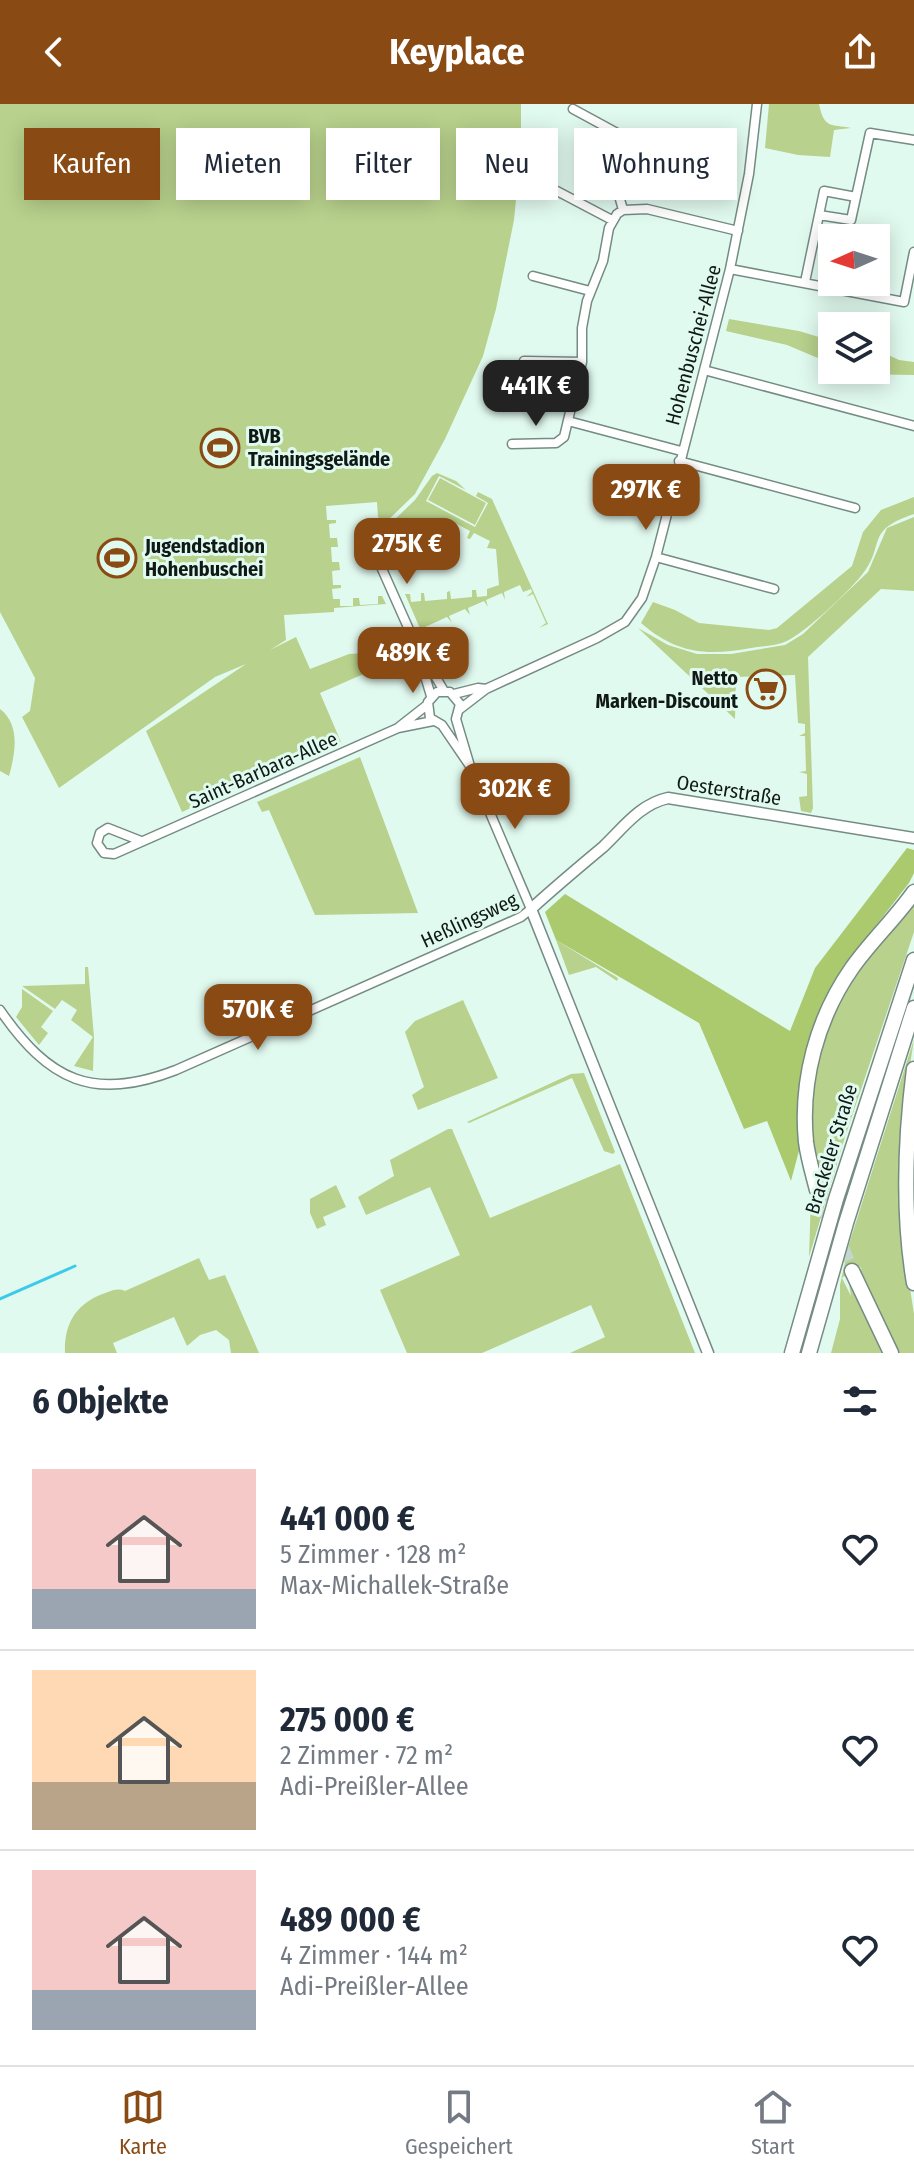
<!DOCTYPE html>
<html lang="de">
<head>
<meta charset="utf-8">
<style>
	body { margin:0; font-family:"Fira Sans Condensed",sans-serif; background:#f6f6f7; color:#1f2937; height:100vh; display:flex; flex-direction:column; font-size:30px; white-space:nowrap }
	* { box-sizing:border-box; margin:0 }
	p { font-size:26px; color:#747a83 }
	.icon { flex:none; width:44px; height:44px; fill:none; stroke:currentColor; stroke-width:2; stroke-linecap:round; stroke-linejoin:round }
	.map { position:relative; height:1249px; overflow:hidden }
	.panel { display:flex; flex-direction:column; background:#fff; flex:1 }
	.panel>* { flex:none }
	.banner { position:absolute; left:24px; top:24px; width:866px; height:72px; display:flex; gap:16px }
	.needle { width:52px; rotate:267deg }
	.fabs { position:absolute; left:818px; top:120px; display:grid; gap:16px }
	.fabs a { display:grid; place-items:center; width:72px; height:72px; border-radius:0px; background:#fff; box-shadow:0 4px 20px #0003; font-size:40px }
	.price { position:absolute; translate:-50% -68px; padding:0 18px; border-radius:16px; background:#8a4a13; color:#fff; font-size:26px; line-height:52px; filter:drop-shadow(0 2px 4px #0008) }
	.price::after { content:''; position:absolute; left:50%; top:48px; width:24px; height:18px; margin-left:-12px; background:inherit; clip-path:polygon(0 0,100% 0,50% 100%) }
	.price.active { background:#222; color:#fff }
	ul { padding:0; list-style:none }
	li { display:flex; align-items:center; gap:24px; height:200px; padding:0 32px }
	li+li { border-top:2px solid #e0e1e3 }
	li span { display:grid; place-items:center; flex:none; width:224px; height:160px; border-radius:0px; color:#555 }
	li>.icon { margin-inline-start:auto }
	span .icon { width:96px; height:96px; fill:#fffc; stroke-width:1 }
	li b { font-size:34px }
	h2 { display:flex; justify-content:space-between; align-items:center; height:96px; padding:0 32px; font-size:34px }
	.pill { padding:0 28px; border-radius:0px; background:#fff; box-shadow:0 4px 20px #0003; font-size:28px; line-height:72px }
	.pill.active { background:#8a4a13; color:#fff }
	header { display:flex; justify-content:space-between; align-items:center; height:104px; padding:0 32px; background:#8a4a13; color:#fff; font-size:36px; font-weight:700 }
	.dock { display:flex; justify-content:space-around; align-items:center; height:112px; border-top:2px solid #e0e1e3; background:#fff; font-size:22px; color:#747a83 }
	.dock a { display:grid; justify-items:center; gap:4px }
	.dock .active { color:#8a4a13 }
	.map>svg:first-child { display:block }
</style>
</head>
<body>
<header><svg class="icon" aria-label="back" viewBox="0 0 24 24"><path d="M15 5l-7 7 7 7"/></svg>Keyplace<svg class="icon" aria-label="share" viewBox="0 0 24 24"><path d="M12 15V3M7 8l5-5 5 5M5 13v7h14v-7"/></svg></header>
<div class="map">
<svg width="914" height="1249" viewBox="0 0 914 1249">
	<rect width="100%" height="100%" fill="#e1faf0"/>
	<path fill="#b8d18c" d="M0,0H521V45L514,116L496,205L483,252L445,335L415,390L385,419L378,413L377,398L326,402L327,416H336V419L329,420L330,434H337L338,443H331L332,458H339L340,466L332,467L333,481H341V484L332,485L333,495H340V502H353V494H359L360,501L378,500V492H382L386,500L334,504V508L284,511L286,536L270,546L296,533L310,565L349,550L385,548V540L391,539L398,555L320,589L341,638L331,640L182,708L146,627L246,560L215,573L59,684L22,613L30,607L35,574L0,508Z
		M769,0H819C824,25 831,20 851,24L834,26L830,53L798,51L765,44Z
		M729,215L799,227L832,237V260L787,241L726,227Z
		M876,245L899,256L914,258V271L852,270L844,266H876Z
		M437,369L456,377L466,386L439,372L426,397L475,423L488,399L476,392L478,388L492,395L548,520L539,524L546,519L533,490L526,493L532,488L531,485L523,488L520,481L504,488L505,496L502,489L486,496L488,503L484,497L468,504L470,511L465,505L449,512L452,519L447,513L423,524L424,528L422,529L405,490H410L411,498L421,497V489H424L425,497L447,495V488L450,487L451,495L472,493V486H476L477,493L487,492V485L499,481L496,445L487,444L490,437L474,429L470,435L467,434L470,427L453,418L449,425H442L441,418L419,419V426L416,427L415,419L401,420V428H392L391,419L415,396L432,372Z
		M440,374L486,399L475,421L428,396Z
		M914,393V410C863,427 887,441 861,472C847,489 807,527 787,537C776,542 763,542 751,544C706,552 677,550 641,519L653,498L675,506L699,519L769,526L777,524L852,462L863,428L881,406Z
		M914,413V487L881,485L808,553L813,704L811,709L801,707L799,693L807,692V670L799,668L806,667L805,632H799L805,629V620L798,619L795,571L736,573L735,615L638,524L668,541L697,550H731L785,541L803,530L868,468L887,424Z
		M0,605C21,621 15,650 9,672L0,667Z
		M360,653L418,809L315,811L269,706L262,708L257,698Z
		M914,796V828L845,1033L809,1153L811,1091L821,1083L811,1034L810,985L824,928L848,879Z
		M556,836L618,874L617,877L596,863L569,871Z
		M85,863H88L94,933L93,967L74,962L93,933L71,916L77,906L62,896L55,905L22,882L85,880Z
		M22,885L53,907L41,923L48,929L39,941L16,913L22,903Z
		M463,896L498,974L418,1006L412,991L424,983L405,928L415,917Z
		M914,935L907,981L909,1178L914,1210V1249H897L856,1166L862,1165L859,1162L842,1174L851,1192L848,1174L850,1175L886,1249H831L840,1215V1181L849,1140Z
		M584,969L615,1048L613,1050L604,1047L572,974L469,1019L467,1018L571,970Z
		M448,1025H452L490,1114L620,1060L695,1249H570L605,1233L591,1201L482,1249H407L380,1186L460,1151L430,1083L366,1111L358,1093L394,1072L390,1056Z
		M336,1081L346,1103L323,1113L326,1121L317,1125L310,1109V1095Z
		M199,1154L209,1176L225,1171L259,1249H231L229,1236L216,1226L200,1231L187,1242L174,1213L113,1239L117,1249H65C64,1222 74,1202 100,1191C109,1188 116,1183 125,1187Z"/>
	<path fill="#abca6e" d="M907,744L914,746V769L909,779L843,864L822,902L803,969L800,1043L791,1077L767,1017L744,1025L699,919L556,836L545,808L565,790L790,927L815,864Z"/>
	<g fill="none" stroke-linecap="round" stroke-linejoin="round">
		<path stroke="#3ccaea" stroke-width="3" d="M0,1195L75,1162"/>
		<path stroke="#c2d8cf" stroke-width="14" stroke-dasharray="14 7" stroke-linecap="butt" d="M817,1086L852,1167"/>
		<defs>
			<path id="minor" d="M573,5L630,36L618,88L623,106
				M557,87L612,116
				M819,111L851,116L856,93
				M730,165L904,198L914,148
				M533,172L590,187
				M805,178L824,87L856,93L870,29L914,36
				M524,257L582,258
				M704,266L914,322
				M568,317L681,347
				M512,340L556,339L564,333L582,258V224L587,197L603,157L609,124L617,110L623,106L647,105L738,127
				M679,357L855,404
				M370,438L415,539L431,592
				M656,453L774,485
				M418,543L444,587
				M454,590L478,584L486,585
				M460,605L486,585L597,534L625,518L642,494L656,453L730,165L749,70L757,0
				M399,623L427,601
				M141,737L108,724L100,729L97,739L104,749L114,750L398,624L433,617
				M0,906C49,977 93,998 176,966L521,813L531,805L470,662L456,615L460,600L450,588H437L428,598L430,614L442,621L470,662"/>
			<path id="tertiary" d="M708,1249L531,805C554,784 579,763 603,743C623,724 640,700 668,694L914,734"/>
			<path id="trunk" d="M914,965C905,1036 902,1108 914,1179
				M817,1086C813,1070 808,1054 806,1038C800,977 817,914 852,864C871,837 895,815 914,788
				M852,1167L891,1249
				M792,1249L836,1095L914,856
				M809,1249L846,1119L914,904"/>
		</defs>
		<use href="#minor" stroke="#758b83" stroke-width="11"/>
		<use href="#tertiary" stroke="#758b83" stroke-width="13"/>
		<use href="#trunk" stroke="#758b83" stroke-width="17"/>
		<use href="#minor" stroke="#fff" stroke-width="8"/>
		<use href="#tertiary" stroke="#fff" stroke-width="10"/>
		<use href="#trunk" stroke="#fff" stroke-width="14"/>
	</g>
	<defs>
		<symbol id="stadium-ring" viewBox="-11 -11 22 22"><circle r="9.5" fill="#e1faf0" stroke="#8a4a13" stroke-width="1.5"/><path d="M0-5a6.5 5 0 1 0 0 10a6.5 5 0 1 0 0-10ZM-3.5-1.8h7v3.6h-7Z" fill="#8a4a13"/></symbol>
		<symbol id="supermarket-ring" viewBox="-11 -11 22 22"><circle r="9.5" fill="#e1faf0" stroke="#8a4a13" stroke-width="1.5"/><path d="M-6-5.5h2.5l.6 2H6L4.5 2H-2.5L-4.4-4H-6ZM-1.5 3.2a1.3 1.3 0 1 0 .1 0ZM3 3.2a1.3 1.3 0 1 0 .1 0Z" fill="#8a4a13"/></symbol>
	</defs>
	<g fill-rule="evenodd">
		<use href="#stadium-ring" x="198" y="322" width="44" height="44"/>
		<use href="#stadium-ring" x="95" y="432" width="44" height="44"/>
		<use href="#supermarket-ring" x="744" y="563" width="44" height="44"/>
	</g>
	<g text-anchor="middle" stroke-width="6" stroke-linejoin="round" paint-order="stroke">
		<g font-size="20" fill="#111916" stroke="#e1faf0">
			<text transform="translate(693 241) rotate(-75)" y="7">Hohenbuschei-Allee</text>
			<text transform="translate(263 666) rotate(-24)" y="7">Saint-Barbara-Allee</text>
			<text transform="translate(729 686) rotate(9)" y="7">Oesterstraße</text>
			<text transform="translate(469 816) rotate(-25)" y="7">Heßlingsweg</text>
			<text transform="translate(831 1045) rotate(-73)" y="7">Brackeler Straße</text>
		</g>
		<g font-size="20" font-weight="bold" fill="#111916" stroke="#e1faf0" text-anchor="start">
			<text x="248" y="339">BVB<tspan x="248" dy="23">Trainingsgelände</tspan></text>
			<text x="145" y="449">Jugendstadion<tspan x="145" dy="23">Hohenbuschei</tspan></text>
			<text x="738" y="581" text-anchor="end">Netto<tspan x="738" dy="23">Marken-Discount</tspan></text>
		</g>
	</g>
</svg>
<div class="fabs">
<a><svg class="needle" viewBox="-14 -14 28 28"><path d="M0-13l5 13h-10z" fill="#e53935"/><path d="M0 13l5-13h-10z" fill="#747a83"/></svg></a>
<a><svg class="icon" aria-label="layers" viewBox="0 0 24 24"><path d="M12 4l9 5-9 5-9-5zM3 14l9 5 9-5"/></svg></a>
</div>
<b class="price active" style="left:536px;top:324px">441K €</b>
<b class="price" style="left:646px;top:428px">297K €</b>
<b class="price" style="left:407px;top:482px">275K €</b>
<b class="price" style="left:413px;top:591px">489K €</b>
<b class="price" style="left:515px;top:727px">302K €</b>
<b class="price" style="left:258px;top:948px">570K €</b>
<div class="banner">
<a class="pill active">Kaufen</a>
<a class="pill">Mieten</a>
<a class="pill">Filter</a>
<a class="pill">Neu</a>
<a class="pill">Wohnung</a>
</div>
</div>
<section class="panel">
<h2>6 Objekte<svg class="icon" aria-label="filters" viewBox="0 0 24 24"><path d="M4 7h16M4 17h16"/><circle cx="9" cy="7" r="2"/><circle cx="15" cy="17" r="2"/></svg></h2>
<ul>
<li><span style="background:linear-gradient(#f6c9c9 75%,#9aa5b1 0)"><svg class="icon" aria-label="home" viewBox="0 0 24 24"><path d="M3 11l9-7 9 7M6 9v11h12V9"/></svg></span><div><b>441 000 €</b><p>5 Zimmer · 128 m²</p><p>Max-Michallek-Straße</p></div><svg class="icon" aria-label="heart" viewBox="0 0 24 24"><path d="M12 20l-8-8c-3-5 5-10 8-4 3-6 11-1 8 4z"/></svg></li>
<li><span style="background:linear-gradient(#ffd9b3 70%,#b9a48a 0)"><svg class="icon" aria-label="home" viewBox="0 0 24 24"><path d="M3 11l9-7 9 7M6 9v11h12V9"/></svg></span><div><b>275 000 €</b><p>2 Zimmer · 72 m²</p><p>Adi-Preißler-Allee</p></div><svg class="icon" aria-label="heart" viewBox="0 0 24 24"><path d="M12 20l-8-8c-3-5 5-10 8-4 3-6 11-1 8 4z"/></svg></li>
<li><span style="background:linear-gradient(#f6c9c9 75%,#9aa5b1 0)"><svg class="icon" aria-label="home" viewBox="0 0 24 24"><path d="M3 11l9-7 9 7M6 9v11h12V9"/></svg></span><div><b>489 000 €</b><p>4 Zimmer · 144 m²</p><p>Adi-Preißler-Allee</p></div><svg class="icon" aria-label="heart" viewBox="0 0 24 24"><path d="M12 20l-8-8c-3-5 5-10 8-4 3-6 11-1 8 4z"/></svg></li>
</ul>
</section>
<nav class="dock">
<a class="active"><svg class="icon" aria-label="map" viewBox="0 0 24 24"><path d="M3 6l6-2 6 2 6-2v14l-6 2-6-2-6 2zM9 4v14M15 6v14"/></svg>Karte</a>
<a><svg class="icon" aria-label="saved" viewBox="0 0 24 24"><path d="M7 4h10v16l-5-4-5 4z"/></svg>Gespeichert</a>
<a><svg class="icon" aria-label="home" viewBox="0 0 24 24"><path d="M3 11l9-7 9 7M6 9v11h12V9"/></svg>Start</a>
</nav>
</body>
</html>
